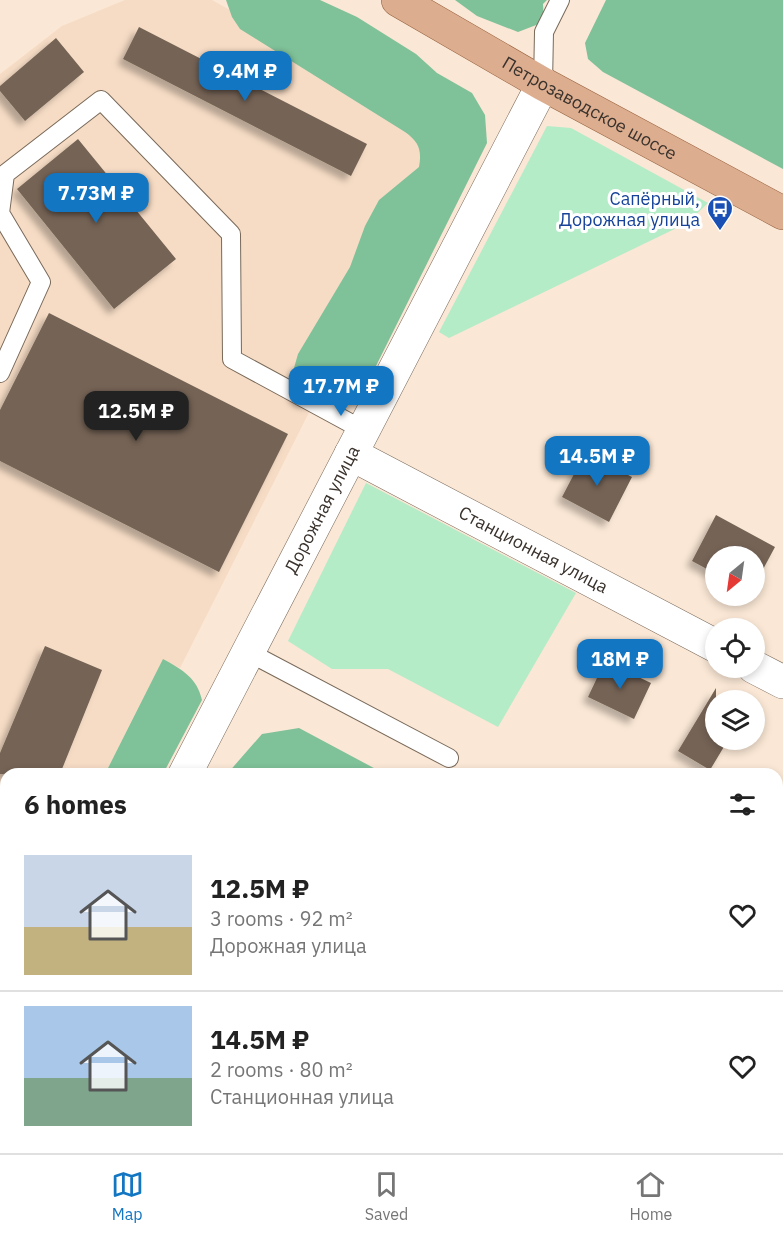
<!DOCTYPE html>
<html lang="en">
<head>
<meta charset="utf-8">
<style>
	body { margin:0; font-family:"IBM Plex Sans",sans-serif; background:#f6f6f6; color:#222; height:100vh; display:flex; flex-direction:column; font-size:22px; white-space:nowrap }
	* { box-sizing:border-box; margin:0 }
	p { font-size:20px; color:#767676 }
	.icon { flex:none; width:33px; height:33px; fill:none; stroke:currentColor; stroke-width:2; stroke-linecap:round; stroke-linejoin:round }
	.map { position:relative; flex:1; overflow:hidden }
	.drawer { position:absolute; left:0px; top:768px; width:783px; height:386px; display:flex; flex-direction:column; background:#fff; border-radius:18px 18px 0 0; box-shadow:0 3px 9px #0003 }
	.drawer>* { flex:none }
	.needle { width:39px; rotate:209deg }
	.buttons { position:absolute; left:705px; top:546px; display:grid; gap:12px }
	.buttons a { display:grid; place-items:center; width:60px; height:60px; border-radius:50%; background:#fff; box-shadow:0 3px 9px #0003; font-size:30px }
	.price { position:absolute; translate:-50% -51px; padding:0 14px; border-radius:12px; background:#1276c2; color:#fff; font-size:20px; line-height:39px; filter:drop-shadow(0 2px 3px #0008) }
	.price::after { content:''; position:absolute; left:50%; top:36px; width:18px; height:14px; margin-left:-9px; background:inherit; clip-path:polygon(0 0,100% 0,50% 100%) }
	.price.current { background:#222; color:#fff }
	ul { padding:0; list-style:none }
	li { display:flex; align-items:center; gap:18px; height:150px; padding:0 24px }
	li+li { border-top:2px solid #e0e0e0 }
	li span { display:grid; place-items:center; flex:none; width:168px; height:120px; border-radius:0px; color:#555 }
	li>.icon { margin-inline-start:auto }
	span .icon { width:72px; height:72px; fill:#fffc; stroke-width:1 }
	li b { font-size:26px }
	h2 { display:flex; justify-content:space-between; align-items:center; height:72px; padding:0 24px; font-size:26px }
	.dock { display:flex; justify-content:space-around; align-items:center; height:84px; border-top:2px solid #e0e0e0; background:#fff; font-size:16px; color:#767676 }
	.dock a { display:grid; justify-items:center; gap:3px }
	.dock .current { color:#1276c2 }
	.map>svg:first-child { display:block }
</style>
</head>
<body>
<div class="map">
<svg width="783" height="1153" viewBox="0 0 783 1153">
	<defs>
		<filter id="shadow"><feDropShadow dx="-5.5" dy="5.5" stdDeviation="3" flood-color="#0004"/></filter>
	</defs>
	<rect width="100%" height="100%" fill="#fae7d5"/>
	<path fill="#f6dcc5" d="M125,0H212L450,133L180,668L163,660L105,774H6V965L0,976V74L62,26Z"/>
	<path fill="#b4ecc8" d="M547,126L571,128L708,203L687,223L449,338L439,332Z
		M366,483L576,593L498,727L388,669H332L288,641Z"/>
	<path fill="#7fc199" d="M226,0H320L357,17L416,54L437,73L472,93L485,115L487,143L376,366L366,373L350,394C321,394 311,393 294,368L298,354L350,267L365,226L379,200L419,167C422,150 419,142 405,132L240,29L232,17Z
		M455,0H547L543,4L544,22L518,32L477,16Z
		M606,0H783V169L603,72L588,59L585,43Z
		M163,659C183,670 197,678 202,700L163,774H105Z
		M299,728L385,774H227L262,734Z
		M6,932V1068L0,1078V935Z
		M27,1148H103L108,1153H24Z
		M198,1148H320L317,1153H195Z"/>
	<path fill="#5dbac2" d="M133,1148H184L177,1153H138Z"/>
	<path fill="#746454" filter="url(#shadow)" d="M139,27L367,144L351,176L123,59Z
		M56,38L84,72L25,121L0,91V86Z
		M78,139L176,259L114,309L17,189Z
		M49,313L288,434L219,572L0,461V410Z
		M585,453L632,477L609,522L562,497Z
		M716,515L775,547L754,586V556H716V574L692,561Z
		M45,646L102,670L60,774H0V753Z
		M605,661L651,683L634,719L588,697Z
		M716,688V740H728L710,770L678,751Z"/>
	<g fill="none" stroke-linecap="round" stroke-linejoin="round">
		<defs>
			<path id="lane" d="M543,84L544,32L560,0
				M0,373L41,282L0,213L5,174L101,100L231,234L232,359L363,430
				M248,652L449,758
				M0,841L6,844"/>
			<g id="street">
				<path id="s1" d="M351,454L716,646"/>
				<path d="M754,667L783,682"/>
				<path id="s2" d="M185,774L543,84"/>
				<path d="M777,1024L783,1012"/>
				<path d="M0,1128L6,1117"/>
				<path d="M711,1153L713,1148"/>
			</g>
			<g id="primary">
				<path id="s3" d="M398,0L543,84L783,213"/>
			</g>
		</defs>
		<use href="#lane" stroke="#796959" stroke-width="20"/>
		<use href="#street" stroke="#796959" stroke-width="34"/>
		<use href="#primary" stroke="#945f3c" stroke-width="34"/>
		<use href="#lane" stroke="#fff" stroke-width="18"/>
		<use href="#street" stroke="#fff" stroke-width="33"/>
		<use href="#primary" stroke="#dcad8f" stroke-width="33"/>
	</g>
	<defs>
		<symbol id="bus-pin" viewBox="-11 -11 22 30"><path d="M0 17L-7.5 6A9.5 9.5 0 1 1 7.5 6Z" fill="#1a4fb4" stroke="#fff"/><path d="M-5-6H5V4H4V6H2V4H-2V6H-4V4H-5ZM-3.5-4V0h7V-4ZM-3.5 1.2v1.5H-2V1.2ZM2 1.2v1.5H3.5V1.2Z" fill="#fff"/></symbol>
	</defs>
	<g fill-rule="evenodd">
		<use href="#bus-pin" x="705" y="194" width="30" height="40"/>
	</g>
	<g text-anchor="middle" stroke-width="6" stroke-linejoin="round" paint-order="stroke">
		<g font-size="18" fill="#3a322c" stroke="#fff">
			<text dy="6" stroke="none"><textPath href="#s3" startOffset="220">Петрозаводское шоссе</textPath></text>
			<text dy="6" stroke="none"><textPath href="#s2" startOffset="298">Дорожная улица</textPath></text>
			<text dy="6" stroke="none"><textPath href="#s1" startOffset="206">Станционная улица</textPath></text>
		</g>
		<g font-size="18" fill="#164399" stroke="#fff" text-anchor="end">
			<text x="700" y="205">Сапёрный,<tspan x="700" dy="21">Дорожная улица</tspan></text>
		</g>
	</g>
</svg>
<div class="buttons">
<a><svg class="needle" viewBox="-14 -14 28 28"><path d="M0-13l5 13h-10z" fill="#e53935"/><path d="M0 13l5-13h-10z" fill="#767676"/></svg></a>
<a><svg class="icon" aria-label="locate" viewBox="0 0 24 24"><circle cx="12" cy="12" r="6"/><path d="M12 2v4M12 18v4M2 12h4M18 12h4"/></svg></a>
<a><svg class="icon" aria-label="layers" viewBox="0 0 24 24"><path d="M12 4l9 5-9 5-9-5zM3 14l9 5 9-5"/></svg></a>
</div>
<b class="price" style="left:245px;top:102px">9.4M ₽</b>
<b class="price" style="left:96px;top:224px">7.73M ₽</b>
<b class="price" style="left:341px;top:417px">17.7M ₽</b>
<b class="price current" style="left:136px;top:442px">12.5M ₽</b>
<b class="price" style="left:597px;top:487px">14.5M ₽</b>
<b class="price" style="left:620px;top:690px">18M ₽</b>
<section class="drawer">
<h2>6 homes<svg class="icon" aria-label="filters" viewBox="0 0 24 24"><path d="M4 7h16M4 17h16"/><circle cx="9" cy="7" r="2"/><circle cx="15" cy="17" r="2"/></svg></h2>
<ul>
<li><span style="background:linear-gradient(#c9d6e8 60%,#c2b280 0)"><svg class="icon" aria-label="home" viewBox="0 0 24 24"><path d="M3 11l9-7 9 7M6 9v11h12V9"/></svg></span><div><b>12.5M ₽</b><p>3 rooms · 92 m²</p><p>Дорожная улица</p></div><svg class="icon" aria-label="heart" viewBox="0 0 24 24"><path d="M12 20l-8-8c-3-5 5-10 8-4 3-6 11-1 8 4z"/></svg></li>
<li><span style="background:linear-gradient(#a9c7e8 60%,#7fa58c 0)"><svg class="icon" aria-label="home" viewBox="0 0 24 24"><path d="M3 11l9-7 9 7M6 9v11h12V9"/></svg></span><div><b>14.5M ₽</b><p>2 rooms · 80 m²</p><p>Станционная улица</p></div><svg class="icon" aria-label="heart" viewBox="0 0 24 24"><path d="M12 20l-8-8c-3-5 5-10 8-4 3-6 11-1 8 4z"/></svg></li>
</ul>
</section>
</div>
<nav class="dock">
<a class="current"><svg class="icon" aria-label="map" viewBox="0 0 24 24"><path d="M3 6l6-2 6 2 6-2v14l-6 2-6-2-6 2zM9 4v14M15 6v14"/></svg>Map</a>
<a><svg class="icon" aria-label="saved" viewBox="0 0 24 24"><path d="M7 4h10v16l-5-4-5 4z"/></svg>Saved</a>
<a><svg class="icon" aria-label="home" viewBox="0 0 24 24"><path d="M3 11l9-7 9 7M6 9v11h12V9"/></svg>Home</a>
</nav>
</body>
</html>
